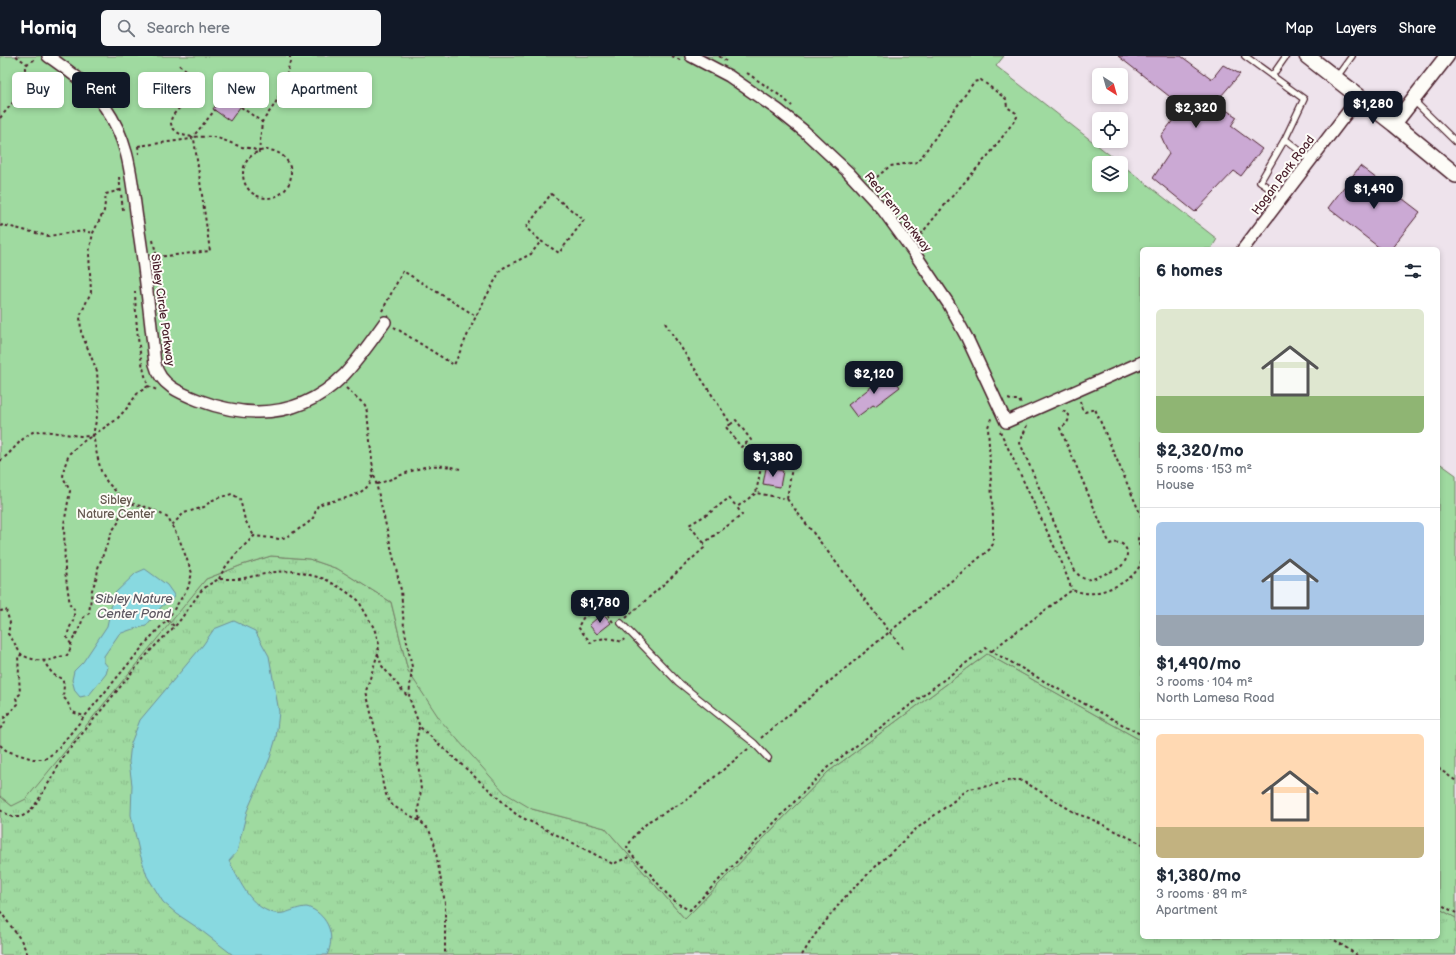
<!DOCTYPE html>
<html lang="en">
<head>
<meta charset="utf-8">
<style>
	body { margin:0; font-family:"Balsamiq Sans",sans-serif; background:#f6f6f7; color:#1f2937; height:100vh; display:flex; flex-direction:column; font-size:15px; white-space:nowrap }
	* { box-sizing:border-box; margin:0 }
	p { font-size:13px; color:#747a83 }
	.icon { flex:none; width:22px; height:22px; fill:none; stroke:currentColor; stroke-width:2; stroke-linecap:round; stroke-linejoin:round }
	.map { position:relative; flex:1; overflow:hidden }
	.panel { position:absolute; left:1140px; top:191px; width:300px; height:692px; display:flex; flex-direction:column; background:#fff; border-radius:6px; box-shadow:0 2px 6px #0003 }
	.panel>* { flex:none }
	.top-card { position:absolute; left:12px; top:16px; width:380px; height:36px; display:flex; gap:8px }
	.needle { width:26px; rotate:143deg }
	.fabs { position:absolute; left:1092px; top:12px; display:grid; gap:8px }
	.fabs a { display:grid; place-items:center; width:36px; height:36px; border-radius:6px; background:#fff; box-shadow:0 2px 6px #0003; font-size:20px }
	.price { position:absolute; translate:-50% -34px; padding:0 9px; border-radius:8px; background:#111827; color:#fff; font-size:13px; line-height:26px; filter:drop-shadow(0 1px 2px #0008) }
	.price::after { content:''; position:absolute; left:50%; top:24px; width:12px; height:9px; margin-left:-6px; background:inherit; clip-path:polygon(0 0,100% 0,50% 100%) }
	.price.on { background:#222; color:#fff }
	ul { padding:0; list-style:none }
	li { display:grid; align-content:center; gap:8px; height:212px; padding:0 16px }
	li+li { border-top:1px solid #e0e1e3 }
	li span { display:grid; place-items:center; height:124px; border-radius:6px; color:#555 }
	li>.icon { margin-inline-start:auto }
	span .icon { width:72px; height:72px; fill:#fffc; stroke-width:1 }
	li b { font-size:17px }
	h2 { display:flex; justify-content:space-between; align-items:center; height:48px; padding:0 16px; font-size:17px }
	.chip { padding:0 14px; border-radius:6px; background:#fff; box-shadow:0 2px 6px #0003; font-size:14px; line-height:36px }
	.chip.on { background:#111827; color:#fff }
	header { display:flex; align-items:center; gap:24px; box-sizing:border-box; height:56px; padding:0 20px; background:#111827; color:#fff }
	header strong { font-size:19px }
	nav { display:flex; gap:22px; margin-inline-start:auto; font-size:14px }
	.search { width:280px; height:36px; background:#f6f6f7; display:flex; align-items:center; gap:10px; box-sizing:border-box; padding:0 14px; border-radius:6px; color:#747a83; font-size:15px }
	.map>svg:first-child { display:block }
</style>
</head>
<body>
<header>
<strong>Homiq</strong>
<div class="search"><svg class="icon" aria-label="search" viewBox="0 0 24 24"><circle cx="10" cy="10" r="6"/><path d="M15 15l6 6"/></svg>Search here</div>
<nav><a>Map</a><a>Layers</a><a>Share</a></nav>
</header>
<div class="map">
<svg width="1456" height="899" viewBox="0 0 1456 899">
	<defs>
		<pattern id="grass-tufts" width="24" height="20" patternUnits="userSpaceOnUse"><rect width="24" height="20" fill="#9fdaa0"/><path d="M3 7l-1-3M5 7V3M7 7l1-3M15 17l-1-3M17 17v-4M19 17l1-3" fill="none" stroke="#8abb8a"/></pattern>
	</defs>
	<rect width="100%" height="100%" fill="#eee3ec"/>
	<filter id="ink" filterUnits="userSpaceOnUse"><feTurbulence type="fractalNoise" baseFrequency=".025" numOctaves="2"/><feDisplacementMap in="SourceGraphic" scale="8" xChannelSelector="R" yChannelSelector="G"/><feConvolveMatrix kernelMatrix="1 2 1 2 8 2 1 2 1" color-interpolation-filters="sRGB"/></filter>
	<g filter="url(#ink)">
		<path fill="url(#grass-tufts)" stroke="#747c66" d="M271,500L309,503L338,513L391,546L408,615L532,753L605,772L685,863L828,716L987,598L1142,685V881H1438V852L1456,862V899H0V740L12,750L206,523L242,509Z"/>
		<path fill="#9fdaa0" stroke="#747c66" d="M0,0H1004L996,10L1120,107H1099V129H1121V108L1217,183L1211,193H1142V685L987,598L828,716L685,863L605,772L532,753L505,737L441,665L408,615L391,546L338,513L309,503L271,500L242,509L206,523L26,743L12,750L0,740Z
			M1438,406L1456,419V862L1438,852Z"/>
		<path fill="#88d9e0" stroke="#6f8f98" d="M145,513L167,529L174,539L173,543L162,550L146,570L130,574L119,578L104,600V606L108,611L106,618L89,639L80,641L75,635L72,624L74,615L83,606L107,570L114,538L136,517Z
			M234,565L255,575L269,600L279,656L276,682L270,702L247,755L237,796L229,805C239,823 248,847 268,855C284,862 291,852 306,851C309,851 311,853 314,854C330,864 335,882 327,899H233L198,872L177,858L163,846L147,820L139,795L131,759L132,729L129,706L131,687L140,664L203,589L214,573Z"/>
		<path fill="#cba9d4" stroke="#4a1f2b" d="M1118,0H1181L1212,23L1223,9L1240,18L1215,47L1237,61L1231,70L1262,93L1241,120L1234,115L1195,156L1153,122L1169,98L1161,80L1183,51Z
			M231,28L248,40L230,65L213,53Z
			M1360,110L1420,156L1391,193H1381L1328,152Z
			M889,317L900,331L875,350L873,349L857,361L848,349Z
			M766,412L783,415L780,431L763,428Z
			M603,557L611,567L597,578L589,569Z"/>
		<g fill="none" stroke-linecap="round" stroke-linejoin="round">
			<defs>
				<path id="service" d="M1245,0L1304,43L1285,83L1260,126L1282,141
					M1272,20L1286,0
					M1336,22L1352,0
					M1413,44L1456,86
					M1285,83L1311,104
					M621,567L678,626L754,687L768,702"/>
				<path id="minor" d="M48,0C69,15 90,29 105,51C130,87 131,121 137,163C145,211 150,260 155,308C160,329 180,337 198,344C251,364 302,361 344,319C359,303 372,284 385,266
					M691,0L729,20L778,54L804,75L848,116L883,154L915,198L948,247L967,282L1006,366L1142,306
					M1243,193L1359,41"/>
				<path id="tertiary" d="M1394,68L1447,0"/>
				<path id="secondary" d="M1307,0L1394,68L1456,119"/>
			</defs>
			<use href="#service" stroke="#4a1f2b" stroke-width="8"/>
			<use href="#minor" stroke="#4a1f2b" stroke-width="14"/>
			<use href="#tertiary" stroke="#4a1f2b" stroke-width="17"/>
			<use href="#secondary" stroke="#4a1f2b" stroke-width="18"/>
			<path stroke="#4a1f2b" stroke-width="2" stroke-dasharray="3 3" stroke-linecap="butt" d="M16,0L27,8
				M672,0L680,4
				M719,0L726,5
				M179,9C185,14 197,19 199,27C203,43 154,58 177,76C186,83 201,80 213,81C223,83 232,88 242,91C248,92 253,92 259,96L262,66L275,48L283,31L290,6V0
				M747,17L782,41L792,50
				M170,22L178,26L186,14
				M241,51L262,66
				M0,62L30,26C31,20 24,17 25,11L29,6L37,3
				M138,90L139,98
				M138,90L191,83L215,54
				M243 118a24 24 0 1 1 48 0a24 24 0 1 1-48 0Z
				M119,121L123,154
				M872,125L890,110L918,106L974,26L981,24L1006,43L1007,51L1016,57L1017,61L992,95L948,145L917,183
				M0,170L3,169L48,180L84,175L93,177
				M153,184L158,207L161,248
				M157,201L210,195L194,83H191
				M135,235C136,268 138,298 148,330L157,334
				M382,255L403,215L476,260
				M665,267L731,368L736,364L751,384L746,387L762,406L756,437L787,443L792,411L762,406
				M394,271L454,309L476,260L501,213L531,198L541,185L559,197L584,164L551,138L526,172L541,185
				M346,332L365,349L367,356L373,414
				M1008,343L1011,344H1019L1021,348
				M1080,345L1082,353L1085,356L1095,353L1142,462
				M731,368L726,371L741,391L746,387
				M1027,369L1020,387L1074,513C1084,529 1093,523 1107,517C1112,515 1120,513 1123,508C1132,497 1125,482 1110,488L1104,475L1060,372C1066,369 1069,366 1069,359L1062,354
				M1000,375L1062,507L1072,534
				M0,405C12,397 20,382 33,376C42,372 76,382 92,380
				M373,414L401,534L404,571L412,611L409,641L420,671L517,759L579,790L613,808L631,800
				M377,428C409,418 425,403 460,413
				M787,443L903,593
				M172,469L184,457L204,451L211,445L217,442L232,438L240,443L245,464L254,480
				M1142,477L1139,479L1138,483L1142,501
				M704,487L689,469L708,458L729,442L737,451
				M219,523C226,506 241,493 254,480L280,483L286,481L307,468L313,462L318,449C337,442 369,443 373,418
				M0,555L6,554L10,567L8,578C14,584 16,592 22,599
				M626,562L704,492V487L742,459L737,451L756,437
				M167,564L174,570
				M613,566L601,549L583,562L578,571L591,587C601,580 611,582 622,586L624,583
				M71,588L67,582L69,573L74,563V553L70,549L65,515L64,468L70,435L63,421L64,412L69,398L81,387L116,364L127,352L137,338L148,330
				M992,595L1004,585L1072,534C1079,536 1087,538 1094,537C1112,534 1141,521 1142,501
				M378,598L382,610L408,641
				M43,604C48,611 53,622 62,622L64,629L63,641L67,645L72,656L84,660
				M419,671L416,686L421,734L418,754L420,765
				M0,673L5,666L4,662L18,648L16,642L20,638L18,600L22,599C29,603 42,606 50,604C56,603 60,600 66,600L69,597L72,585L80,571L83,562L89,557L92,534L97,520L98,512L112,475L118,467L124,444
				M761,682L990,493L993,488V462L988,371L992,360
				M0,689L7,695L33,703H45L55,696L150,582L167,564L188,532L192,517L180,485L168,462L150,452L136,449L124,444L107,426L101,415L97,399L93,379L99,351L97,315L81,276L80,260L91,236L89,197L93,177L104,155L106,138L120,134
				M748,693L687,744L649,765L635,779L627,791C632,801 637,804 645,812C659,827 669,846 690,854L828,711L986,592L1072,641L1142,679
				M1438,712L1456,725
				M0,754L12,761H21L28,757L35,749L44,735L64,700L134,614L151,594L178,567L201,535L208,529L219,523H239L275,516L294,515L325,523L344,534L358,544L374,572L379,588L378,597L366,635L379,691L383,730L387,741L393,750L420,765L429,774L434,786L445,847V899
				M1438,847L1456,857
				M0,855L21,884L28,899
				M1330,881L1357,899
				M802,899L814,880L844,842L871,815L916,773L955,744L961,738L968,733L989,730L1012,724H1019L1028,728L1077,758L1089,762L1142,788"/>
			<use href="#service" stroke="#fdfcf7" stroke-width="5.5"/>
			<use href="#minor" stroke="#fdfcf7" stroke-width="11"/>
			<use href="#tertiary" stroke="#fdfcf7" stroke-width="14"/>
			<use href="#secondary" stroke="#fdfcf7" stroke-width="15"/>
		</g>
	</g>
	<g text-anchor="middle" stroke-width="4" stroke-linejoin="round" paint-order="stroke">
		<g font-size="12" fill="#4a1f2b" stroke="#fdfcf7">
			<text transform="translate(1283 119) rotate(-53)" y="4">Hogan Park Road</text>
			<text transform="translate(898 156) rotate(51)" y="4">Red Fern Parkway</text>
			<text transform="translate(163 254) rotate(82)" y="4">Sibley Circle Parkway</text>
		</g>
		<g font-size="12" fill="#64574e" stroke="#fdfcf7">
			<text x="116" y="448">Sibley<tspan x="116" dy="14">Nature Center</tspan></text>
		</g>
		<g font-size="13" font-style="italic" fill="#5d5761" stroke="#fdfcf7">
			<text x="134" y="547">Sibley Nature<tspan x="134" dy="15">Center Pond</tspan></text>
		</g>
	</g>
</svg>
<div class="fabs">
<a><svg class="needle" viewBox="-14 -14 28 28"><path d="M0-13l5 13h-10z" fill="#e53935"/><path d="M0 13l5-13h-10z" fill="#747a83"/></svg></a>
<a><svg class="icon" aria-label="locate" viewBox="0 0 24 24"><circle cx="12" cy="12" r="6"/><path d="M12 2v4M12 18v4M2 12h4M18 12h4"/></svg></a>
<a><svg class="icon" aria-label="layers" viewBox="0 0 24 24"><path d="M12 4l9 5-9 5-9-5zM3 14l9 5 9-5"/></svg></a>
</div>
<b class="price" style="left:1373px;top:69px">$1,280</b>
<b class="price on" style="left:1196px;top:73px">$2,320</b>
<b class="price" style="left:1374px;top:154px">$1,490</b>
<b class="price" style="left:874px;top:339px">$2,120</b>
<b class="price" style="left:773px;top:422px">$1,380</b>
<b class="price" style="left:600px;top:568px">$1,780</b>
<div class="top-card">
<a class="chip">Buy</a>
<a class="chip on">Rent</a>
<a class="chip">Filters</a>
<a class="chip">New</a>
<a class="chip">Apartment</a>
</div>
<section class="panel">
<h2>6 homes<svg class="icon" aria-label="filters" viewBox="0 0 24 24"><path d="M4 7h16M4 17h16"/><circle cx="9" cy="7" r="2"/><circle cx="15" cy="17" r="2"/></svg></h2>
<ul>
<li><span style="background:linear-gradient(#dfe7d0 70%,#8fb573 0)"><svg class="icon" aria-label="home" viewBox="0 0 24 24"><path d="M3 11l9-7 9 7M6 9v11h12V9"/></svg></span><div><b>$2,320/mo</b><p>5 rooms · 153 m²</p><p>House</p></div></li>
<li><span style="background:linear-gradient(#a9c7e8 75%,#9aa5b1 0)"><svg class="icon" aria-label="home" viewBox="0 0 24 24"><path d="M3 11l9-7 9 7M6 9v11h12V9"/></svg></span><div><b>$1,490/mo</b><p>3 rooms · 104 m²</p><p>North Lamesa Road</p></div></li>
<li><span style="background:linear-gradient(#ffd9b3 75%,#c2b280 0)"><svg class="icon" aria-label="home" viewBox="0 0 24 24"><path d="M3 11l9-7 9 7M6 9v11h12V9"/></svg></span><div><b>$1,380/mo</b><p>3 rooms · 89 m²</p><p>Apartment</p></div></li>
</ul>
</section>
</div>
</body>
</html>
